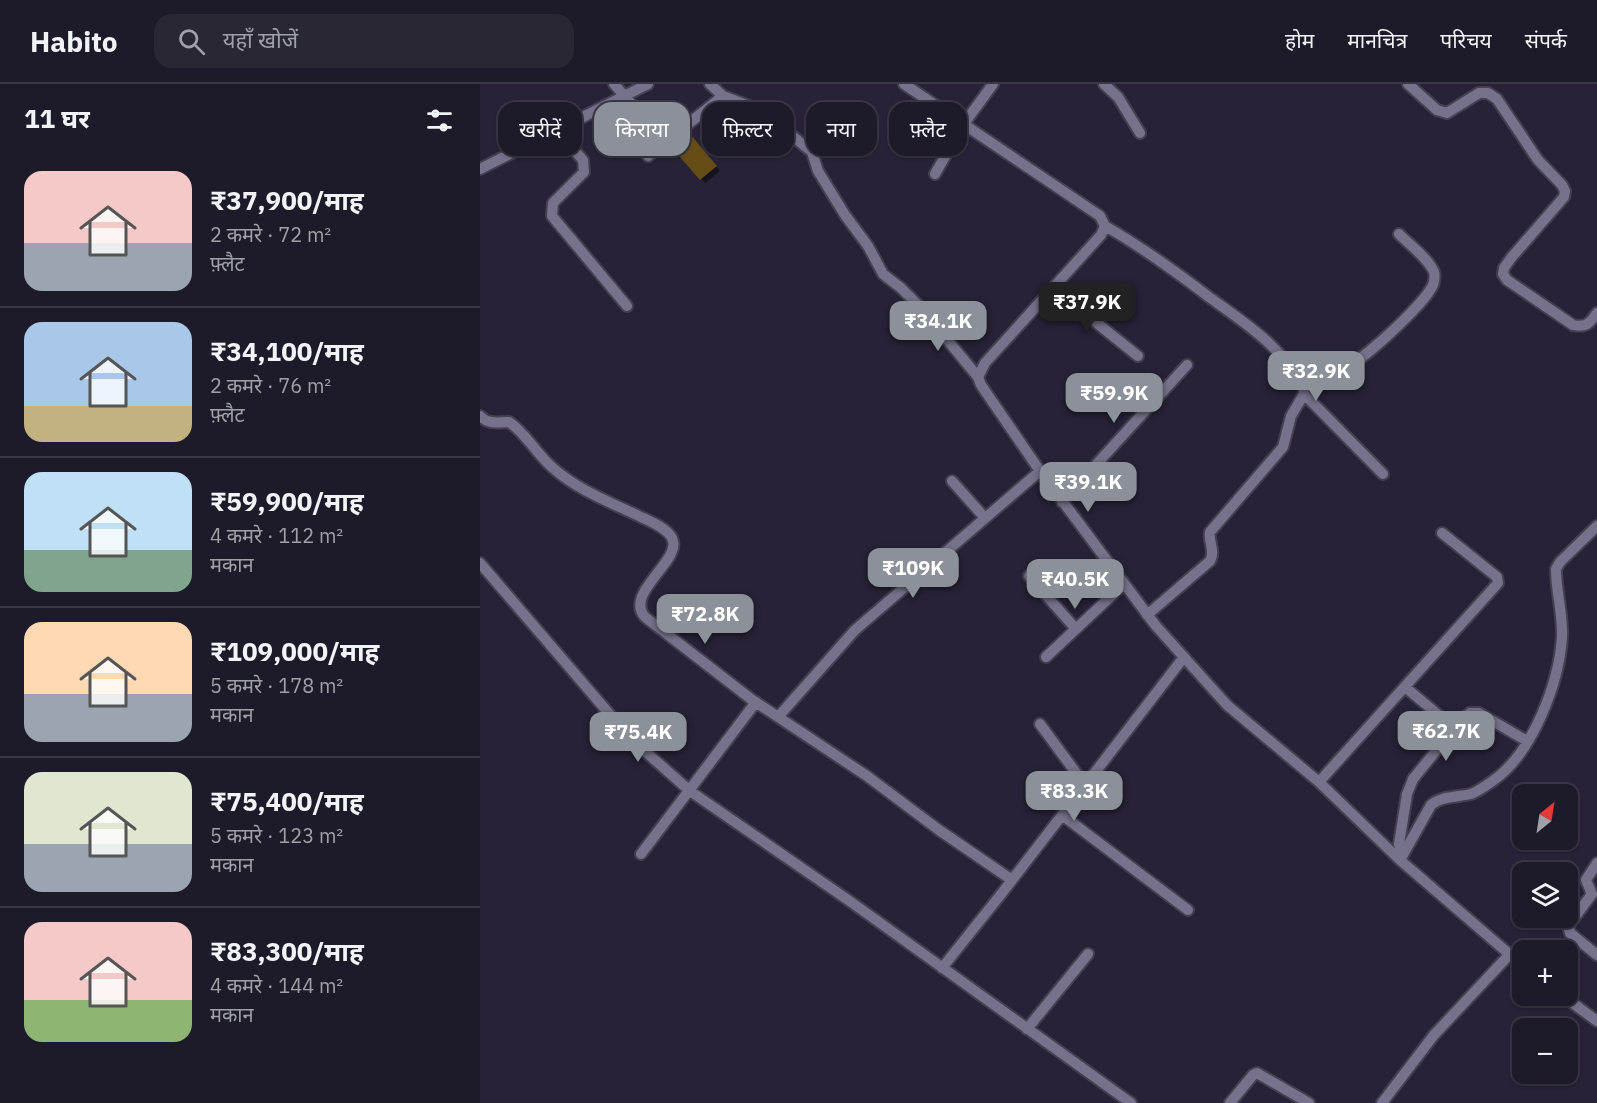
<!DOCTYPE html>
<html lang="hi">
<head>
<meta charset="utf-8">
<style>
	body { margin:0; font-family:"IBM Plex Sans","Noto Sans Devanagari",sans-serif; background:#2a2735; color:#f1f3f6; height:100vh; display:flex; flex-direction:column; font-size:22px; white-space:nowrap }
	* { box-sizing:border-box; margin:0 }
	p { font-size:20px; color:#a0a1a8 }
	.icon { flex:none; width:33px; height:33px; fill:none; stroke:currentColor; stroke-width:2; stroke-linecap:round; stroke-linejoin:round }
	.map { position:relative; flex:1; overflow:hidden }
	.sheet { display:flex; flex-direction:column; background:#1d1a29; width:480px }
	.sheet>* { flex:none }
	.hud { position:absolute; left:18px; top:18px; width:570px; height:54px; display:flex; gap:12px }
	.needle { width:39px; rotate:30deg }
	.buttons { position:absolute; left:1032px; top:700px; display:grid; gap:12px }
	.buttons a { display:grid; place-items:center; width:66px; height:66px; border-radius:12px; background:#1d1a29; box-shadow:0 2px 4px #0004,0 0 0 2px #3b3846; font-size:30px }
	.price { position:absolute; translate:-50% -51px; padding:0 14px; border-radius:12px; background:#8c9099; color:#fff; font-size:20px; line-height:39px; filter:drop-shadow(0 2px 3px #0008) }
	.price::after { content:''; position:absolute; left:50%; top:36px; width:18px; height:14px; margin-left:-9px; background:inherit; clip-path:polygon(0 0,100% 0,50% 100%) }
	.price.on { background:#222; color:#fff }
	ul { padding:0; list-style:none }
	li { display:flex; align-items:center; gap:18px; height:150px; padding:0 24px }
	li+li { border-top:2px solid #3b3846 }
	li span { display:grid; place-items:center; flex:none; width:168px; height:120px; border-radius:18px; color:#555 }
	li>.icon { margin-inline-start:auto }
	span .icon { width:72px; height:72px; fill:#fffc; stroke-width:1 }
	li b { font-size:26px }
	h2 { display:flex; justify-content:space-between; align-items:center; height:72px; padding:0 24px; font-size:26px }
	.tag { padding:0 21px; border-radius:18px; background:#1d1a29; box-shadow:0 2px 4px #0004,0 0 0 2px #3b3846; font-size:21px; line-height:54px }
	.tag.on { background:#8c9099; color:#fff }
	header { display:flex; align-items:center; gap:36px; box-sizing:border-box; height:84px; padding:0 30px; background:#1d1a29; border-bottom:2px solid #3b3846 }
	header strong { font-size:28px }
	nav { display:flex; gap:33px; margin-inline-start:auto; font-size:21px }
	.search { width:420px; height:54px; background:#2a2735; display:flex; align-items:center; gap:15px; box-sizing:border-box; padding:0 21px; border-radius:18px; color:#a0a1a8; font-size:22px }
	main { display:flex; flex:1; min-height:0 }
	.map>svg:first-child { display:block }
</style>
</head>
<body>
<header>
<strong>Habito</strong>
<div class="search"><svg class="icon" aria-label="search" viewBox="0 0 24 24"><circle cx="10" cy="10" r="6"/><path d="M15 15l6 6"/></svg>यहाँ खोजें</div>
<nav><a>होम</a><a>मानचित्र</a><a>परिचय</a><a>संपर्क</a></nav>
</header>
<main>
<section class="sheet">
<h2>11 घर<svg class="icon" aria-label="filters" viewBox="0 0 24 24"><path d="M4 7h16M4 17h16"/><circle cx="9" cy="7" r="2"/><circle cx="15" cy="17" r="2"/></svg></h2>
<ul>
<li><span style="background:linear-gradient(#f6c9c9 60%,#9aa5b1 0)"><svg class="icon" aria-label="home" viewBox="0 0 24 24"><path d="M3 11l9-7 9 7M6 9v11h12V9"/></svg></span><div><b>₹37,900/माह</b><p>2 कमरे · 72 m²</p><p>फ़्लैट</p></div></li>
<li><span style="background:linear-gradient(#a9c7e8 70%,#c2b280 0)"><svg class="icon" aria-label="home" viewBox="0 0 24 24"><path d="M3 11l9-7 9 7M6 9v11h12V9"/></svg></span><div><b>₹34,100/माह</b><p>2 कमरे · 76 m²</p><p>फ़्लैट</p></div></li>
<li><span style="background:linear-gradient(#bfe0f5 65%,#7fa58c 0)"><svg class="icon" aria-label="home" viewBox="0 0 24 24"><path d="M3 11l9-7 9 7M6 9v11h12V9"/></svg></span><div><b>₹59,900/माह</b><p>4 कमरे · 112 m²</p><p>मकान</p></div></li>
<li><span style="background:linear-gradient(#ffd9b3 60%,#9aa5b1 0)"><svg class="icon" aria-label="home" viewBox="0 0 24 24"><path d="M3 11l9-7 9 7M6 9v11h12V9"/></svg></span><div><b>₹109,000/माह</b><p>5 कमरे · 178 m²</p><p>मकान</p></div></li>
<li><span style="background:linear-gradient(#dfe7d0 60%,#9aa5b1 0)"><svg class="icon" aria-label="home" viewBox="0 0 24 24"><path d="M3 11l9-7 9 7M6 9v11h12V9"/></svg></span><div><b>₹75,400/माह</b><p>5 कमरे · 123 m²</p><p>मकान</p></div></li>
<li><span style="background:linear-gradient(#f6c9c9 65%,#8fb573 0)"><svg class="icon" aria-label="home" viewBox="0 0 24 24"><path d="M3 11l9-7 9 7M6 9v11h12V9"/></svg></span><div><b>₹83,300/माह</b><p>4 कमरे · 144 m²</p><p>मकान</p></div></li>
</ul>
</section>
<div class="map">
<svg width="1117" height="1019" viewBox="0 0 1117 1019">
	<rect width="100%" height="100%" fill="#272237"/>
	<path fill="#0007" d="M215,57L240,87L225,99L196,66Z"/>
	<path fill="#664c17" d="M211,51L237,82L220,96L194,66Z"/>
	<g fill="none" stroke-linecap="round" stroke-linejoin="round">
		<defs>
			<path id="minor" d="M134,0L185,58
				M230,0L243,12L282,27L332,68L338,87L365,131L388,162L403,190L421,204L441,224L498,293
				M424,0L620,132L625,142L621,151L505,279L498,293L501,301L560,387L676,542L747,621L839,698L920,776L1042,881
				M624,0L638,13L660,49
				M928,0L957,26L967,29L999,9H1008L1017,15L1058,76L1082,101L1085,107L1084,113L1031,174L1024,184L1023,190L1027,196L1093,241C1106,244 1110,239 1117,229
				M76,46L103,76L104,88L73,119L72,132L147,222
				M168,72L243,12
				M0,85L168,0
				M455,90L483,41L513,0
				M625,142C662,163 695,187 729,213C765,239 803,263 824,305V310L811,332L803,363L730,448C728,458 736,467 730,477L667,531
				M573,204L658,272
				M810,281C826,283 845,288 861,285C880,281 945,219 953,201C954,198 955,192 954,188C948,174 930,161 919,150
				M824,310L903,390
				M0,332C9,341 17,338 29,338C46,349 57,371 73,384C99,407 130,418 161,433C170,437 191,446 193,457C199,478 144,510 165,533L271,615L387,692L459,746L532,796
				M472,397L505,434
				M582,418L707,281
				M0,479L150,654L210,707L371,818L651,1019
				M549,492L596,545
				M566,573L644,500
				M925,603L974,644
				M298,633L375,546L560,387
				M560,640L605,701
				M839,698L1018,499L1017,493L962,449
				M582,731L708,826
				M161,770L276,618
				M922,771L919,760L927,710L933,695L982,635L990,629H999L1047,657
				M920,776L951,721C961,712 978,713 991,710C999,707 1007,701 1014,696C1053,668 1079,599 1082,553C1083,530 1076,508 1076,485L1080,478L1117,442
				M1117,779L1106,796L1112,810L1088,842L1090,849L1117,871
				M462,884L522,809L704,573
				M1083,912L1117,937
				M547,945L608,870
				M750,1019L773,991L777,989L829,1019
				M902,1019L954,951L1029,871"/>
		</defs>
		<use href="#minor" stroke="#444052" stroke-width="14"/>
		<use href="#minor" stroke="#77728b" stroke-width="10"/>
	</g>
</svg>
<div class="buttons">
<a><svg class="needle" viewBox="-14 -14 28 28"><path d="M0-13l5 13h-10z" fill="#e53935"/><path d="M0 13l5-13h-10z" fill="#a0a1a8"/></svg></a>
<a><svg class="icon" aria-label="layers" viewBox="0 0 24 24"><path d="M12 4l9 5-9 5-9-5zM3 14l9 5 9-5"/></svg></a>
<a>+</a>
<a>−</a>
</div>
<b class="price on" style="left:607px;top:249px">₹37.9K</b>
<b class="price" style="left:458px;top:268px">₹34.1K</b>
<b class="price" style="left:836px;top:318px">₹32.9K</b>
<b class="price" style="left:634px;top:340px">₹59.9K</b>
<b class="price" style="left:608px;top:429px">₹39.1K</b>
<b class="price" style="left:433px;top:515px">₹109K</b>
<b class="price" style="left:595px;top:526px">₹40.5K</b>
<b class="price" style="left:225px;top:561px">₹72.8K</b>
<b class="price" style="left:966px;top:678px">₹62.7K</b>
<b class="price" style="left:158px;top:679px">₹75.4K</b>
<b class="price" style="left:594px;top:738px">₹83.3K</b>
<div class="hud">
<a class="tag">खरीदें</a>
<a class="tag on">किराया</a>
<a class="tag">फ़िल्टर</a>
<a class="tag">नया</a>
<a class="tag">फ़्लैट</a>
</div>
</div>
</main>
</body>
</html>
